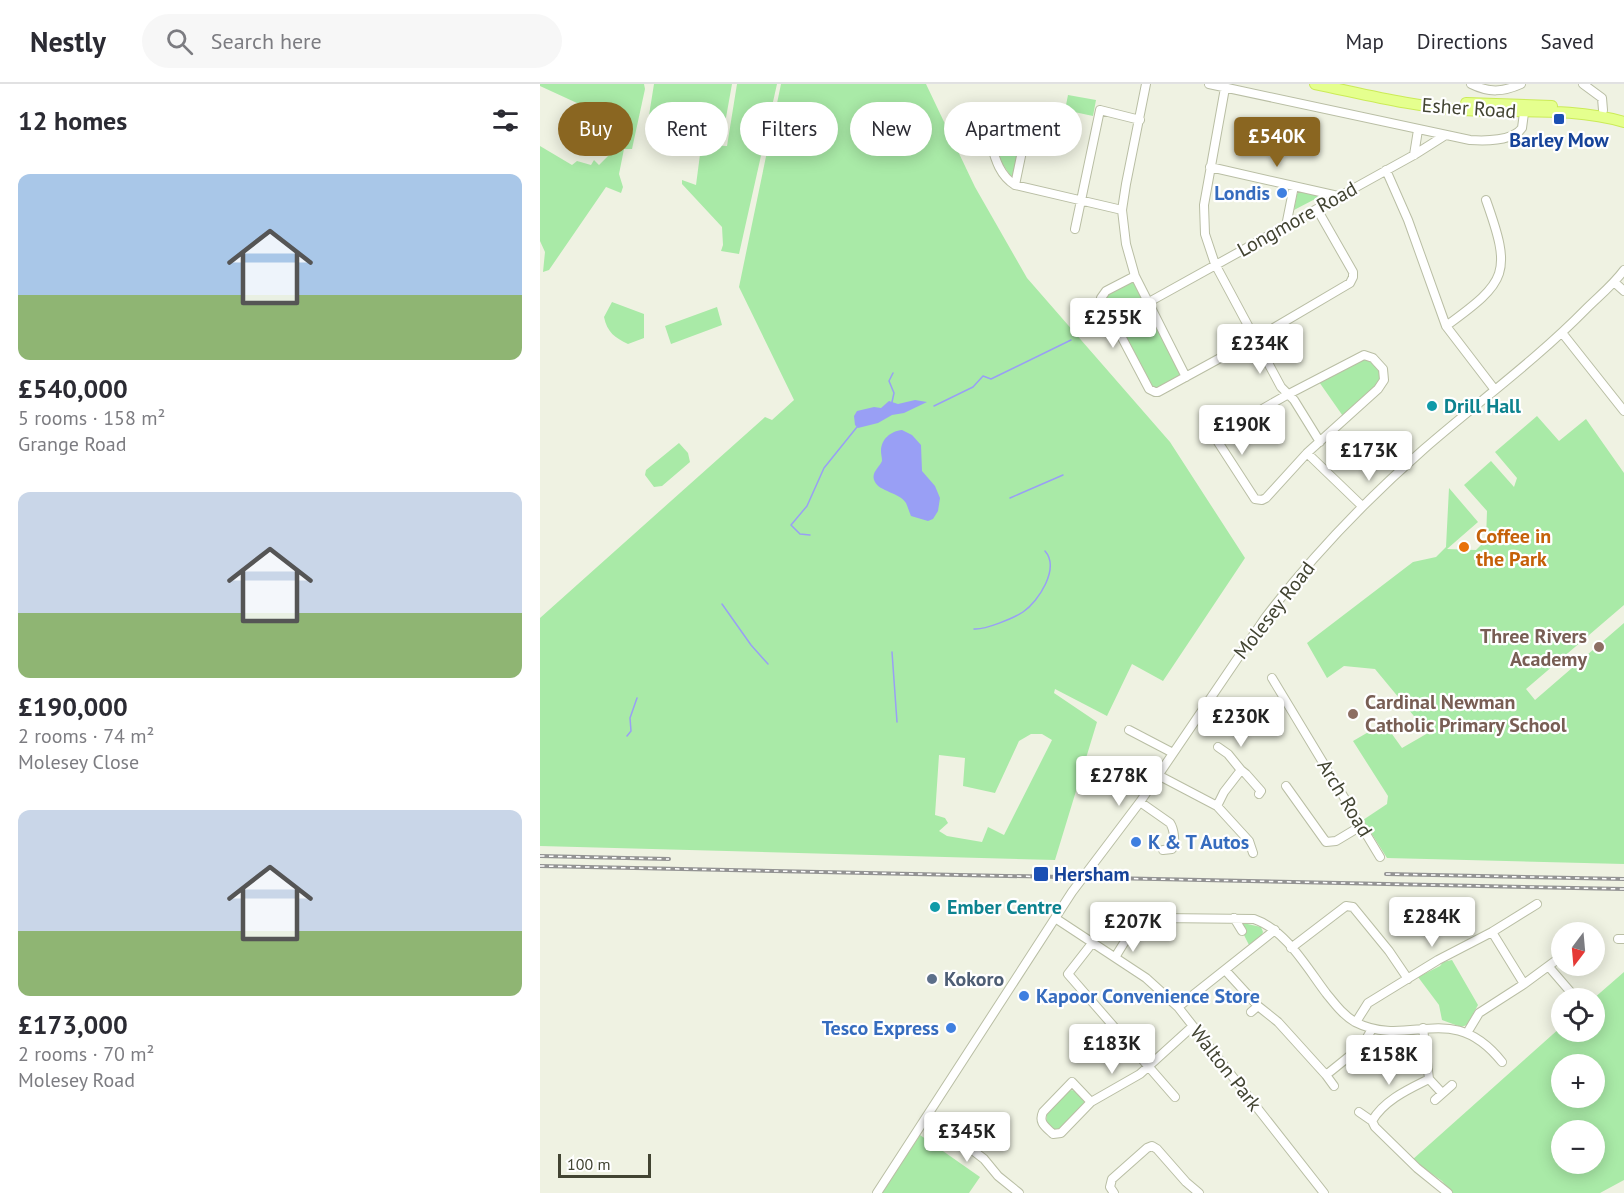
<!DOCTYPE html>
<html lang="en">
<head>
<meta charset="utf-8">
<style>
	body { margin:0; font-family:"PT Sans",sans-serif; background:#f7f7f7; color:#2b2b33; height:100vh; display:flex; flex-direction:column; font-size:22px; white-space:nowrap }
	* { box-sizing:border-box; margin:0 }
	p { font-size:20px; color:#7c7c81 }
	.icon { flex:none; width:33px; height:33px; fill:none; stroke:currentColor; stroke-width:2; stroke-linecap:round; stroke-linejoin:round }
	.map { position:relative; flex:1; overflow:hidden }
	.details { display:flex; flex-direction:column; background:#fff; width:540px }
	.details>* { flex:none }
	.hud { position:absolute; left:18px; top:18px; width:570px; height:54px; display:flex; gap:12px }
	.needle { width:39px; rotate:196deg }
	.fabs { position:absolute; left:1011px; top:838px; display:grid; gap:12px }
	.fabs a { display:grid; place-items:center; width:54px; height:54px; border-radius:50%; background:#fff; box-shadow:0 3px 15px #0003; font-size:30px }
	.scale { position:absolute; left:18px; bottom:15px; width:93px; box-sizing:border-box; padding-left:6px; border:3px solid #424432; border-top:0; font-size:16px; line-height:21px; white-space:nowrap; color:#424432; -webkit-text-stroke:4px #fff; paint-order:stroke }
	.price { position:absolute; translate:-50% -51px; padding:0 14px; border-radius:6px; background:#fff; color:#222; font-size:20px; line-height:39px; filter:drop-shadow(0 2px 3px #0008) }
	.price::after { content:''; position:absolute; left:50%; top:36px; width:18px; height:14px; margin-left:-9px; background:inherit; clip-path:polygon(0 0,100% 0,50% 100%) }
	.price.current { background:#8a6621; color:#fff }
	ul { padding:0; list-style:none }
	li { display:grid; align-content:center; gap:12px; height:318px; padding:0 18px }
	li span { display:grid; place-items:center; height:186px; border-radius:12px; color:#555 }
	li>.icon { margin-inline-start:auto }
	span .icon { width:108px; height:108px; fill:#fffc; stroke-width:1 }
	li b { font-size:26px }
	h2 { display:flex; justify-content:space-between; align-items:center; height:72px; padding:0 18px; font-size:26px }
	.tag { padding:0 21px; border-radius:27px; background:#fff; box-shadow:0 3px 15px #0003; font-size:21px; line-height:54px }
	.tag.current { background:#8a6621; color:#fff }
	header { display:flex; align-items:center; gap:36px; box-sizing:border-box; height:84px; padding:0 30px; background:#fff; border-bottom:2px solid #e1e1e2 }
	header strong { font-size:28px }
	nav { display:flex; gap:33px; margin-inline-start:auto; font-size:21px }
	.search { width:420px; height:54px; background:#f7f7f7; display:flex; align-items:center; gap:15px; box-sizing:border-box; padding:0 21px; border-radius:33px; color:#7c7c81; font-size:22px }
	main { display:flex; flex:1; min-height:0 }
	.map>svg:first-child { display:block }
</style>
</head>
<body>
<header>
<strong>Nestly</strong>
<div class="search"><svg class="icon" aria-label="search" viewBox="0 0 24 24"><circle cx="10" cy="10" r="6"/><path d="M15 15l6 6"/></svg>Search here</div>
<nav><a>Map</a><a>Directions</a><a>Saved</a></nav>
</header>
<main>
<section class="details">
<h2>12 homes<svg class="icon" aria-label="filters" viewBox="0 0 24 24"><path d="M4 7h16M4 17h16"/><circle cx="9" cy="7" r="2"/><circle cx="15" cy="17" r="2"/></svg></h2>
<ul>
<li><span style="background:linear-gradient(#a9c7e8 65%,#8fb573 0)"><svg class="icon" aria-label="home" viewBox="0 0 24 24"><path d="M3 11l9-7 9 7M6 9v11h12V9"/></svg></span><div><b>£540,000</b><p>5 rooms · 158 m²</p><p>Grange Road</p></div></li>
<li><span style="background:linear-gradient(#c9d6e8 65%,#8fb573 0)"><svg class="icon" aria-label="home" viewBox="0 0 24 24"><path d="M3 11l9-7 9 7M6 9v11h12V9"/></svg></span><div><b>£190,000</b><p>2 rooms · 74 m²</p><p>Molesey Close</p></div></li>
<li><span style="background:linear-gradient(#c9d6e8 65%,#8fb573 0)"><svg class="icon" aria-label="home" viewBox="0 0 24 24"><path d="M3 11l9-7 9 7M6 9v11h12V9"/></svg></span><div><b>£173,000</b><p>2 rooms · 70 m²</p><p>Molesey Road</p></div></li>
</ul>
</section>
<div class="map">
<svg width="1084" height="1109" viewBox="0 0 1084 1109">
	<rect width="100%" height="100%" fill="#eff2e2"/>
	<path fill="#a9eaa7" fill-rule="evenodd" d="M0,0H104L105,5L92,65H84L79,90L83,103L81,109L66,103L9,186L3,188L5,168L0,157V62L32,81L37,77L51,81L54,76L59,81L69,71L87,42L0,2Z
		M114,0H192L182,56L177,59L141,52L140,55L106,50Z
		M197,0H237L199,170L181,167L183,161L182,143L142,100V96L156,101L161,63L166,61L187,62Z
		M241,0H386L435,103L487,194L630,358L705,474L623,597L592,580L567,632L515,605L514,609L557,638L515,776L0,762V534L225,333L232,336L254,316L199,203ZM491,650H502L512,656L464,751L448,743L442,758L407,752L399,747L408,739L405,734L395,731L399,671L425,674L423,702L455,709L479,657Z
		M528,11L556,16L553,32L525,26Z
		M477,51L481,57L474,93L472,94L460,76L455,56L457,52Z
		M760,107L779,111V113L754,126L757,110Z
		M595,192L646,293L615,308L561,211Z
		M72,218L104,230V254L88,260C75,254 67,248 64,233Z
		M177,223L182,241L131,260L125,242Z
		M828,272L844,292L805,335L777,295Z
		M997,332L1019,357L1046,335L1084,389V521L986,605L995,616L1084,539V780L847,774L823,736L847,720L848,712L813,657L844,639L862,664L888,649L835,585L804,582L787,594L767,559L873,478L896,473L906,463L909,404L938,438L907,465L936,466L946,456L947,427L924,401L951,377L974,403L977,394L955,368Z
		M139,359L148,369L150,378L122,402L114,403L105,391L106,386Z
		M703,839L721,843L723,848L721,853L709,861L702,847Z
		M912,876L938,921L927,941L921,943L902,936L899,921L878,893L900,882L903,878Z
		M1084,888V1096L1060,1109H912L902,1097L872,1076L1021,943L1022,948H1054L1053,915ZM1022,981H1054V1014H1022ZM1022,1047H1054V1080H1022Z
		M530,1006L538,1007L547,1018L518,1046L514,1045L506,1038L507,1029Z
		M380,1051L440,1093L429,1109H342Z"/>
	<path fill="#999ff5" d="M375,316L387,318L364,329L352,331L338,339L318,344L315,341L314,332L317,327L334,323L341,324L349,317L358,320Z
		M362,346L372,351L381,361L382,387L395,402L400,414L398,427L393,435L388,437L371,432C369,428 368,423 366,419C360,409 339,407 335,398C330,389 339,384 342,377C342,374 341,370 341,367C341,355 351,347 362,346Z"/>
	<g fill="none" stroke-linecap="round" stroke-linejoin="round">
		<path stroke="#999ff5" stroke-width="1.5" d="M352,318L354,309L349,297L353,289
			M394,322L433,303L443,292L451,295L531,256
			M470,414L523,391
			M270,451L260,450L251,441L267,422L284,384L317,343
			M182,520L211,561L228,580
			M434,545C445,546 474,534 483,528C499,517 520,484 505,467
			M352,568L357,638
			M87,652L91,647L90,634L97,614"/>
		<defs>
			<path id="minor" d="M606,0L586,100L582,126L586,160L595,192L646,293
				M669,0L930,56C945,57 973,57 982,44L984,29
				M931,0C949,9 963,8 981,0
				M1043,0L1062,14L1063,26
				M685,4L664,121L665,150L675,180L741,303L754,316L780,358
				M874,71L878,46
				M670,83L798,112
				M846,86L868,136L906,242L955,306
				M475,101L485,53L480,48L453,50L450,57C455,74 459,91 475,101L582,126
				M746,142L754,102
				M535,145L560,26L600,36
				M595,192L566,207L561,214L609,305L615,308H618L715,255L810,199L813,193V188L777,125
				M1074,198L1084,207
				M609,218L874,71L904,52
				M906,242C968,197 972,189 946,116
				M1023,250L1084,327
				M824,271L833,274L843,285L844,296L838,305L767,369L726,414L722,416L715,415L678,358L679,350L745,312Z
				M767,369L822,422
				M732,594L840,773
				M589,646L633,669
				M678,663L688,670L701,686
				M618,691L677,722L709,757L713,769
				M746,702L786,758L796,757L821,742
				M600,718L630,739C634,745 636,759 632,765L623,766
				M677,722L684,708L701,686L706,690L721,707L719,710
				M515,834L606,894L638,923L784,1109
				M694,834L702,847
				M952,848L984,900
				M1078,855H1084
				M553,858L528,890L635,1013
				M751,864L806,822L813,823L849,867L868,895
				M576,872C589,850 594,839 621,834L714,835C746,846 767,884 786,909C795,920 803,931 815,938C870,966 911,914 962,978
				M1009,883L1034,912L1030,915
				M685,886L718,922
				M638,923L735,846
				M711,928L718,922L738,938L786,991
				M816,938L828,919L898,876L952,848L997,820
				M883,944L889,995L902,1009
				M927,949L939,929L984,900L1022,872
				M794,1002L786,991L822,962L832,945
				M895,1016L912,1001
				M551,1018L532,998L503,1028C498,1039 506,1043 513,1050L521,1049L551,1018L600,990L653,942
				M819,1028L832,1037L835,1043L877,1084L908,1109
				M389,1031L409,1044L422,1058L444,1075L458,1092L479,1109
				M832,1037C844,1016 869,1005 889,995
				M337,1109L532,808L600,718L725,534C772,472 826,416 884,365C938,318 996,276 1046,225C1059,212 1073,201 1084,186
				M574,1109L570,1103L572,1095L607,1064L612,1062L617,1065L646,1098L659,1109"/>
			<path id="major" d="M775,0C824,10 874,23 924,26C975,29 1035,23 1084,38
				M926,19L1012,22"/>
		</defs>
		<use href="#minor" stroke="#b9bea4" stroke-width="10"/>
		<use href="#major" stroke="#cbeb57" stroke-width="12"/>
		<use href="#minor" stroke="#fff" stroke-width="8"/>
		<use href="#major" stroke="#e5ff8e" stroke-width="10"/>
		<defs>
			<path id="rail" d="M0,772L129,775
				M0,782L1084,805
				M846,790L1084,795"/>
		</defs>
		<use href="#rail" stroke="#939393" stroke-width="4"/>
		<use href="#rail" stroke="#fff" stroke-width="1.5" stroke-dasharray="4.5" stroke-linecap="butt"/>
	</g>
	<g fill="#1a4fb4" stroke="#fff" stroke-width="2">
		<rect x="1013" y="29" width="12" height="12" rx="3"/>
		<rect x="493" y="782" width="16" height="16" rx="3"/>
	</g>
	<g fill="#3f7fe0" stroke="#fff" stroke-width="2">
		<circle cx="742" cy="109" r="6"/>
		<circle cx="596" cy="758" r="6"/>
		<circle cx="484" cy="912" r="6"/>
		<circle cx="411" cy="944" r="6"/>
	</g>
	<g fill="#0f9aa8" stroke="#fff" stroke-width="2">
		<circle cx="892" cy="322" r="6"/>
		<circle cx="395" cy="823" r="6"/>
	</g>
	<circle fill="#e8710a" stroke="#fff" stroke-width="2" cx="924" cy="463" r="6"/>
	<g fill="#8d6e63" stroke="#fff" stroke-width="2">
		<circle cx="1059" cy="563" r="6"/>
		<circle cx="813" cy="630" r="6"/>
	</g>
	<circle fill="#5c6f8a" stroke="#fff" stroke-width="2" cx="392" cy="895" r="6"/>
	<g text-anchor="middle" stroke-width="4.5" stroke-linejoin="round" paint-order="stroke">
		<g font-size="20" fill="#424432" stroke="#fff">
			<text transform="translate(929 24) rotate(4)" y="7">Esher Road</text>
			<text transform="translate(757 135) rotate(-29)" y="7">Longmore Road</text>
			<text transform="translate(734 526) rotate(-52)" y="7">Molesey Road</text>
			<text transform="translate(805 714) rotate(59)" y="7">Arch Road</text>
			<text transform="translate(686 984) rotate(52)" y="7">Walton Park</text>
		</g>
		<g font-size="20" font-weight="bold" fill="#164399" stroke="#fff">
			<text x="1019" y="63">Barley Mow</text>
			<text x="514" y="797" text-anchor="start">Hersham</text>
		</g>
		<g font-size="20" font-weight="bold" fill="#366cbe" stroke="#fff" text-anchor="end">
			<text x="730" y="116">Londis</text>
			<text x="608" y="765" text-anchor="start">K &amp; T Autos</text>
			<text x="496" y="919" text-anchor="start">Kapoor Convenience Store</text>
			<text x="399" y="951">Tesco Express</text>
		</g>
		<g font-size="20" font-weight="bold" fill="#0d838f" stroke="#fff" text-anchor="start">
			<text x="904" y="329">Drill Hall</text>
			<text x="407" y="830">Ember Centre</text>
		</g>
		<g font-size="20" font-weight="bold" fill="#c56008" stroke="#fff" text-anchor="start">
			<text x="936" y="459">Coffee in<tspan x="936" dy="23">the Park</tspan></text>
		</g>
		<g font-size="20" font-weight="bold" fill="#785e54" stroke="#fff" text-anchor="end">
			<text x="1047" y="559">Three Rivers<tspan x="1047" dy="23">Academy</tspan></text>
			<text x="825" y="625" text-anchor="start">Cardinal Newman<tspan x="825" dy="23">Catholic Primary School</tspan></text>
		</g>
		<g font-size="20" font-weight="bold" fill="#4e5e75" stroke="#fff" text-anchor="start">
			<text x="404" y="902">Kokoro</text>
		</g>
	</g>
</svg>
<div class="fabs">
<a><svg class="needle" viewBox="-14 -14 28 28"><path d="M0-13l5 13h-10z" fill="#e53935"/><path d="M0 13l5-13h-10z" fill="#7c7c81"/></svg></a>
<a><svg class="icon" aria-label="locate" viewBox="0 0 24 24"><circle cx="12" cy="12" r="6"/><path d="M12 2v4M12 18v4M2 12h4M18 12h4"/></svg></a>
<a>+</a>
<a>−</a>
</div>
<div class="scale">100 m</div>
<b class="price current" style="left:737px;top:84px">£540K</b>
<b class="price" style="left:573px;top:265px">£255K</b>
<b class="price" style="left:720px;top:291px">£234K</b>
<b class="price" style="left:702px;top:372px">£190K</b>
<b class="price" style="left:829px;top:398px">£173K</b>
<b class="price" style="left:701px;top:664px">£230K</b>
<b class="price" style="left:579px;top:723px">£278K</b>
<b class="price" style="left:892px;top:864px">£284K</b>
<b class="price" style="left:593px;top:869px">£207K</b>
<b class="price" style="left:572px;top:991px">£183K</b>
<b class="price" style="left:849px;top:1002px">£158K</b>
<b class="price" style="left:427px;top:1079px">£345K</b>
<div class="hud">
<a class="tag current">Buy</a>
<a class="tag">Rent</a>
<a class="tag">Filters</a>
<a class="tag">New</a>
<a class="tag">Apartment</a>
</div>
</div>
</main>
</body>
</html>
